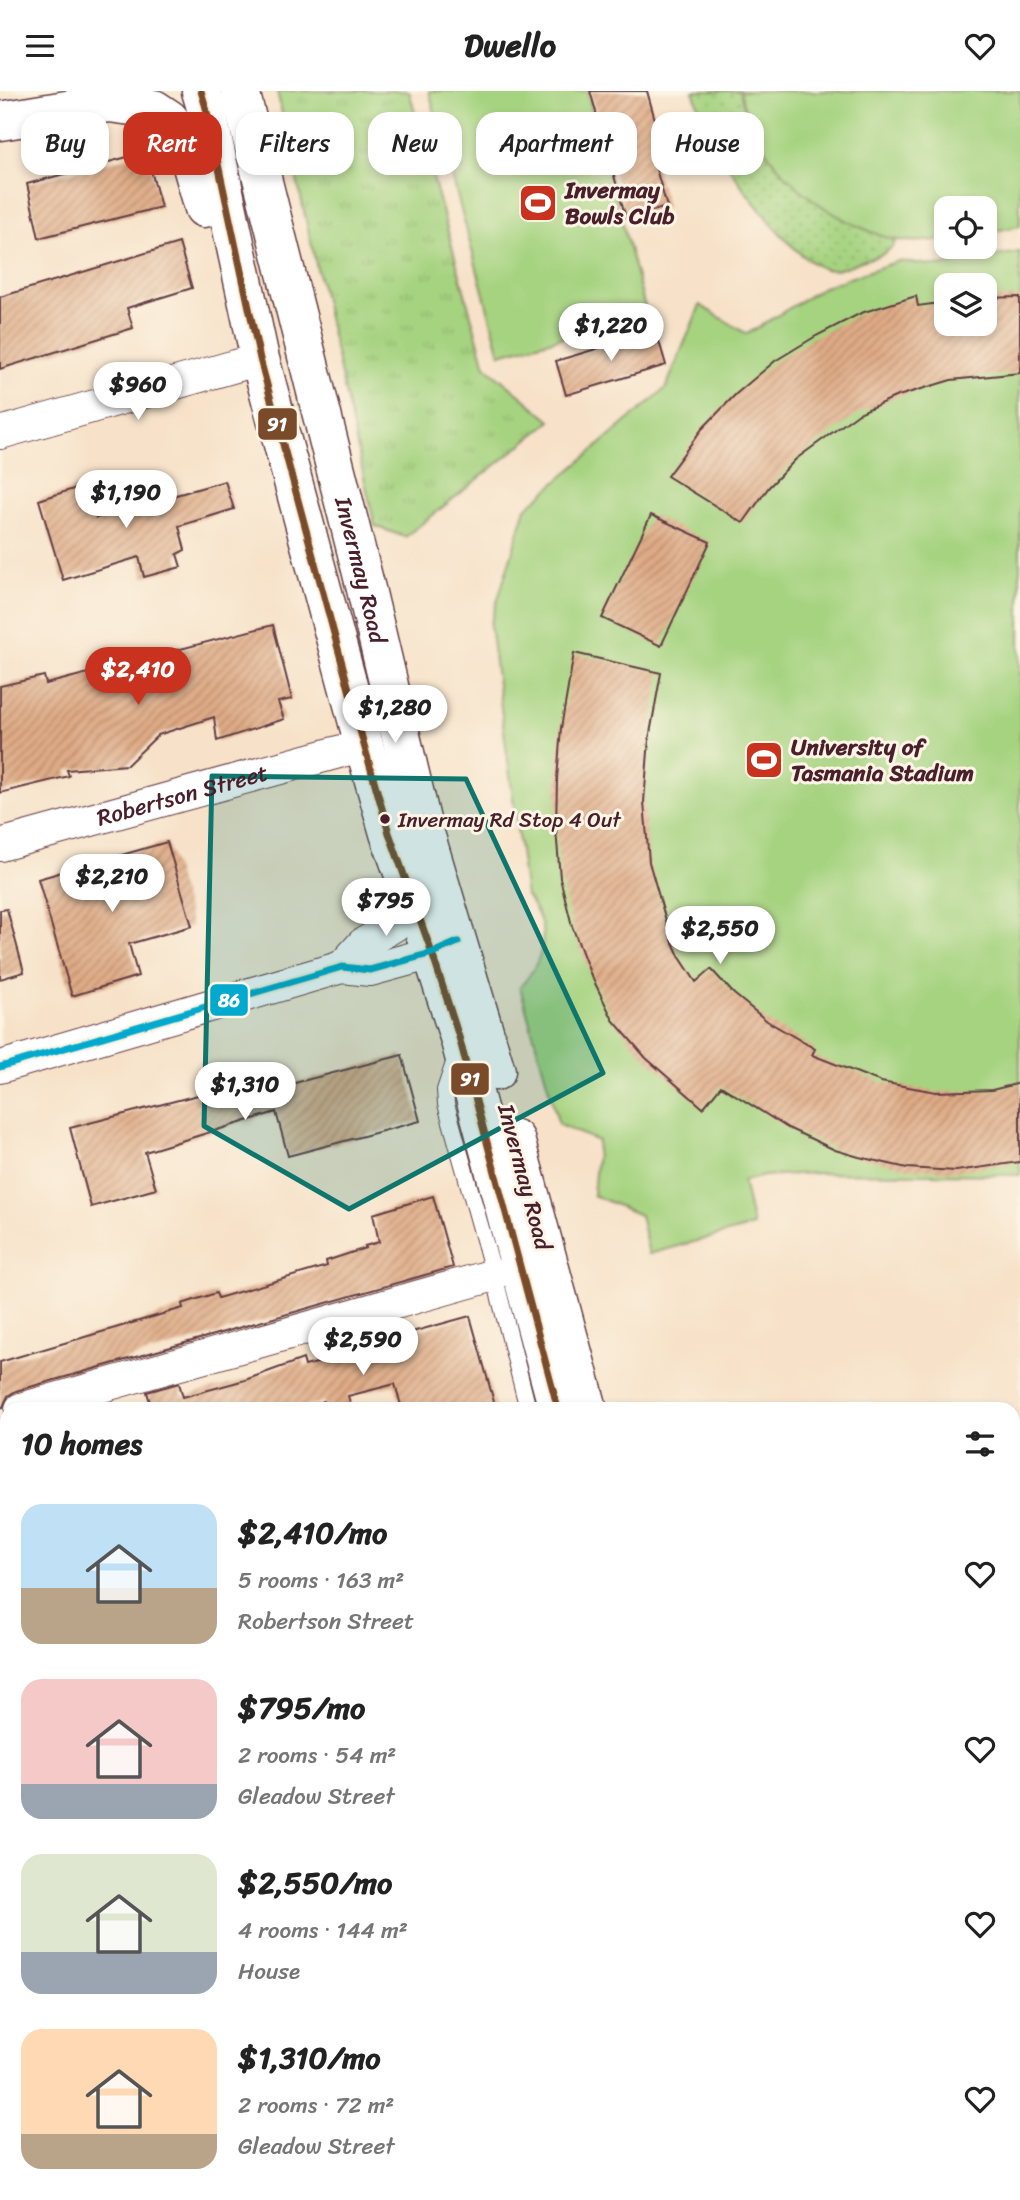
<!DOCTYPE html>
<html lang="en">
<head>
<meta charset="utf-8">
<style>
	body { margin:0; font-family:Sriracha,sans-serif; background:#f6f6f6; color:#222; height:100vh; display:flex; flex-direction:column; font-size:26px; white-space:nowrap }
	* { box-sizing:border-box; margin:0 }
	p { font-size:23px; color:#767676 }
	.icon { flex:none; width:38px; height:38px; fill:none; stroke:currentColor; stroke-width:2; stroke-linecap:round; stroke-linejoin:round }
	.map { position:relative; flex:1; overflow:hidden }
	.side { position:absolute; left:0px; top:1311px; width:1020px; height:800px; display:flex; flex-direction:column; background:#fff; border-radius:21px 21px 0 0; box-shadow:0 4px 10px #0003 }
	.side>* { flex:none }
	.hud { position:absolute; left:21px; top:21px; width:978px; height:63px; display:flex; gap:14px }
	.controls { position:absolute; left:934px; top:105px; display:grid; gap:14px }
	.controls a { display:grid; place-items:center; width:63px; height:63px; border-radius:14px; background:#fff; box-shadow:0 4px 10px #0003; font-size:35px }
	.price { position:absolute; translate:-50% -60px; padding:0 16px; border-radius:24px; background:#fff; color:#222; font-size:23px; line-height:46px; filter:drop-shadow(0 2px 4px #0008) }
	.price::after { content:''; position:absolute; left:50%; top:42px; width:21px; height:16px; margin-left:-10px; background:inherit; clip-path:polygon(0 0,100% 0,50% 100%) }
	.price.on { background:#c8321e; color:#fff }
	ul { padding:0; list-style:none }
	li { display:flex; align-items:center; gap:21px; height:175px; padding:0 21px }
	li span { display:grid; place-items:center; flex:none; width:196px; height:140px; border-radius:21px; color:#555 }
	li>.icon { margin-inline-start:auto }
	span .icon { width:84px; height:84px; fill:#fffc; stroke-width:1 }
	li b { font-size:30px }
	h2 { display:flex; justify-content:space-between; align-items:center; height:84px; padding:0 21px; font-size:30px }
	.chip { padding:0 24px; border-radius:21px; background:#fff; box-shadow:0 4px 10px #0003; font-size:24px; line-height:63px }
	.chip.on { background:#c8321e; color:#fff }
	header { display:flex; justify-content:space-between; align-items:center; height:91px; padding:0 21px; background:#fff; font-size:32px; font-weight:800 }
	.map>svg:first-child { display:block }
</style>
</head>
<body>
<header><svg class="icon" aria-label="menu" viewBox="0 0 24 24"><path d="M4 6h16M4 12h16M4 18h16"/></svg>Dwello<svg class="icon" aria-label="heart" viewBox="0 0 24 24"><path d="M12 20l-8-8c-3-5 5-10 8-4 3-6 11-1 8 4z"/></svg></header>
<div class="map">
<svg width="1020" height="2109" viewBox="0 0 1020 2109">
	<defs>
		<pattern id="grass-dots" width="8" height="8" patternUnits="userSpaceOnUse" patternTransform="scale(1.75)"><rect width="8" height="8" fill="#a6d380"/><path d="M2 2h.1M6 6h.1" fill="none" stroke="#90b56f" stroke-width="1.8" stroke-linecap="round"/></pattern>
		<pattern id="park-tufts" width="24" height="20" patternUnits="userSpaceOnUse" patternTransform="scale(1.75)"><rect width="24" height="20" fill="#a6d380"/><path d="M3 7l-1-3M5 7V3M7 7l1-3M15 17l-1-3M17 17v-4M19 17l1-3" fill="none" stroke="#90b56f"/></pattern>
		<pattern id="building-hatch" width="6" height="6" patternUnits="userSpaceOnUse" patternTransform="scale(1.75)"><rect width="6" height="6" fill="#dfab86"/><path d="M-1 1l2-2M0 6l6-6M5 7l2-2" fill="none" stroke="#b78b6e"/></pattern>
	</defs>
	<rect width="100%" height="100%" fill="#fcf5e5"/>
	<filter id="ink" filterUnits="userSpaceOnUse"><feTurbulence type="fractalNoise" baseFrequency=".0143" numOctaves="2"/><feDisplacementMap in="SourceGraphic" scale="14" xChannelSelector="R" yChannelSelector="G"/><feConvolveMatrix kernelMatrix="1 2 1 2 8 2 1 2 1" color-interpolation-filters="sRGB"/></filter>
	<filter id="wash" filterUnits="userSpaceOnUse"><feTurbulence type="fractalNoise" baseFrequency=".00686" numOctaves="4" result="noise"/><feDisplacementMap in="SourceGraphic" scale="28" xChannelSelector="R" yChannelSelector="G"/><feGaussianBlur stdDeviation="1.57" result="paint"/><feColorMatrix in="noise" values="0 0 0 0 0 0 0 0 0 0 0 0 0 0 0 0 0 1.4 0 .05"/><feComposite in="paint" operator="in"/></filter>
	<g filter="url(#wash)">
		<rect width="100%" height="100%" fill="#f7e2c9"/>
		<path fill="url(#grass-dots)" stroke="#787956" stroke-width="2" d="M693,0H740C755,75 826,129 896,149C891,163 875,166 861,170C851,174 836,181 825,178C807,172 791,154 779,141C741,99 711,54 693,0Z"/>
		<path fill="url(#park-tufts)" stroke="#787956" stroke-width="2" d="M277,0H409L485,275L551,330L405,446L375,435Z"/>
		<path fill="#a6d380" stroke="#787956" stroke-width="2" fill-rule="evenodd" d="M429,0H587L647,224L500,263Z
			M740,0H1020V135L985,142V117H947V147C931,150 914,152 898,149C887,148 877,143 867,139C808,115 753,65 740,0Z
			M1020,161V1084L813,1082L764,1085L743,1090L753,1135L649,1163L640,1124L593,1104L598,1050L559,1034L520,896C546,867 552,836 526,805L490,534L526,417L666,297L700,214L747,243L824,196L898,170L938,175ZM947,194H985V233H947Z
			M831,2104H909L918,2109H832Z"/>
		<g id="blocks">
			<path fill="url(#building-hatch)" d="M590,0H647L662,54L650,57L667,116L626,127Z
				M146,61L161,116L39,147L27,93Z
				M179,152L192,197L127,217L133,237L0,278V206Z
				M916,205L918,215L947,211V233H985V207L1020,206V282L951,289L895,306L859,322L796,368L769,396L743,432L667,385L702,338L736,303L775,270L816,245L861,222Z
				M656,240L666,274L566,304L556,270Z
				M225,390L234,418L179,435L185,459L177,463L181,476L144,486L139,466L63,489L39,409L86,394L96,427Z
				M651,424L710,451L661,555L602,527Z
				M273,534L292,608L278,611L284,628L217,650L214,626L158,644L127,674L67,679L69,685L0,702V595L44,585L46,593Z
				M574,562L661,582L649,648L644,711L649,771L671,847L679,865L696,891L711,878L734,903L767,930L815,958L812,964L881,991L936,1001L992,999L1020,992V1071L956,1080L907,1077L859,1066L835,1059L788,1037L721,995L703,1017L646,967L613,929L590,882L572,835L560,787L556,738L557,688L561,637Z
				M167,751L192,835L129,853L138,885L72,905L38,788Z
				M7,818L24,881L0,888V819Z
				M402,964L420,1030L288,1065L276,1021L145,1061L156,1098L91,1116L70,1037L260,988L264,1000Z
				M433,1105L453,1176L16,1300L8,1305L3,1316L0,1317V1271L183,1217L182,1213L216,1202L218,1207L327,1175L326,1170L366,1157L365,1155L379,1151L373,1123Z
				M470,1225L496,1318H402L395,1293L348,1305L352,1318H326L324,1310L300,1318H152L147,1301L179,1292L183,1306L245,1289L303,1268L305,1275L355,1262L354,1257Z"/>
		</g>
	</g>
	<g filter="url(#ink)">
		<use href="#blocks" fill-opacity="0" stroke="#643c43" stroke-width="2"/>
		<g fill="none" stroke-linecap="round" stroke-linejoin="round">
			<defs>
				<path id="service" d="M456,966L445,999L446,1013L494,1184L528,1318
					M953,2104L957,2109"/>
				<path id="pedestrian" d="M1013,2094L1020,2089
					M994,2109L1001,2104"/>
				<g id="minor">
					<path d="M0,342L260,268"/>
					<path id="s1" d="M0,754L364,654"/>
					<path d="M342,876L363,853L395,834L411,805"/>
					<path d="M0,976L342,876L370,879L432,862"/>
					<path d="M21,1318L494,1184"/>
					<path d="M0,1541L7,1539"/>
					<path d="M0,1934L7,1932"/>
					<path d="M124,2104L125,2109"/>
					<path d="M332,2104L333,2109"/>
					<path d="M560,2104L562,2109"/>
				</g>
				<g id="secondary">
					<path d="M201,0L206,17L260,268L364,654L389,742L432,862L459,946L558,1318"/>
					<path id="s2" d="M240,0L366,498L421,729L496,980"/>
					<path d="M0,30L109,12L154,18L169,28L184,47L204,117"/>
					<path d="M515,1048L588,1318"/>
					<path d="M760,2104L761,2109"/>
					<path d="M795,2104L796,2109"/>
				</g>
			</defs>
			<use href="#service" stroke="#643c43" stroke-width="18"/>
			<use href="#pedestrian" stroke="#643c43" stroke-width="25"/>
			<use href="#minor" stroke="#643c43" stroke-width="34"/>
			<use href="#secondary" stroke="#643c43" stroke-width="41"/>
			<use href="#service" stroke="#fff" stroke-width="16"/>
			<use href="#pedestrian" stroke="#fff" stroke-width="23"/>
			<use href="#minor" stroke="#fff" stroke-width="32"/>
			<use href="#secondary" stroke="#fff" stroke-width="38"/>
			<defs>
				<path id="bus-1" d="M201,0L206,17L260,268L364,654L389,742L432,862L459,946L558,1318"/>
				<path id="bus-2" d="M0,976L342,876L370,879L432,862L458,851"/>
			</defs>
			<use href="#bus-1" stroke="#fcf5e5" stroke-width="12"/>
			<use href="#bus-2" stroke="#fcf5e5" stroke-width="12"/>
			<use href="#bus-1" stroke="#7a4b2a" stroke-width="7"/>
			<use href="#bus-2" stroke="#00a9ce" stroke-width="7"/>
		</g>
	</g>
	<path fill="#0f766e" fill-opacity="0.2" stroke="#0f766e" stroke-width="5" stroke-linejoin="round" d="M212,685L466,688L603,982L349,1118L204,1035Z"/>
	<defs>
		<symbol id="stadium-square" viewBox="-11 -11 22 22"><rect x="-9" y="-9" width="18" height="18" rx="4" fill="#c8321e" stroke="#fcf5e5"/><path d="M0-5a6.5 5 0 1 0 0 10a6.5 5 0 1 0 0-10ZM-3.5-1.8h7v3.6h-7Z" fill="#fff"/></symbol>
	</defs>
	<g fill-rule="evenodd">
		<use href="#stadium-square" x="516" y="90" width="44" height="44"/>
		<use href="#stadium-square" x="742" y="647" width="44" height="44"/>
	</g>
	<circle fill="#4a1f2b" stroke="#fcf5e5" stroke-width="2.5" cx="385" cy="728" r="6"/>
	<g text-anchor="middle" stroke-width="6" stroke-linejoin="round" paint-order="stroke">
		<g font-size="21" fill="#4a1f2b" stroke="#fcf5e5" text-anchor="start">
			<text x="398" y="736">Invermay Rd Stop 4 Out</text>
		</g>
		<g font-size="23" font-weight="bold" fill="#4a1f2b" stroke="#fcf5e5" text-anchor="start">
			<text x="565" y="107">Invermay<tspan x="565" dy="26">Bowls Club</tspan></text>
			<text x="791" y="664">University of<tspan x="791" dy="26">Tasmania Stadium</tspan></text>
		</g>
		<g font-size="23" fill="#4a1f2b" stroke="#fcf5e5">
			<text dy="8" stroke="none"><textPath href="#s2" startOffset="494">Invermay Road</textPath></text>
			<text dy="8" stroke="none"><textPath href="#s1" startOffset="189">Robertson Street</textPath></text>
			<text transform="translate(525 1086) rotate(75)" y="8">Invermay Road</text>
		</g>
	</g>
	<g stroke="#fcf5e5" stroke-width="2.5">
		<rect x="257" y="316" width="41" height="34" rx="7" fill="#7a4b2a"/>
		<rect x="209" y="892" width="40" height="34" rx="7" fill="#00a9ce"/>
		<rect x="450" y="971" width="40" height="34" rx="7" fill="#7a4b2a"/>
	</g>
	<g font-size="19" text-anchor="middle" font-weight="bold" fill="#fff">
		<text x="277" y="340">91</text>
		<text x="229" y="916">86</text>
		<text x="470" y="995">91</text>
	</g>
</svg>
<div class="controls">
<a><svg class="icon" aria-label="locate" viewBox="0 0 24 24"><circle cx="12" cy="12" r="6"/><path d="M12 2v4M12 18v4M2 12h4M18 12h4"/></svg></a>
<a><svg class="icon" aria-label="layers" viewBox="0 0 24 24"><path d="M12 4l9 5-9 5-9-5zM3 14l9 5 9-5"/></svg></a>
</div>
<b class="price" style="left:611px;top:272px">$1,220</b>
<b class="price" style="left:138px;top:331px">$960</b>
<b class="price" style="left:126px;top:439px">$1,190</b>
<b class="price on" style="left:138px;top:616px">$2,410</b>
<b class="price" style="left:395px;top:654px">$1,280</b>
<b class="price" style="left:112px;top:823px">$2,210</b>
<b class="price" style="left:386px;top:847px">$795</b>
<b class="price" style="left:720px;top:875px">$2,550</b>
<b class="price" style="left:245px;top:1031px">$1,310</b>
<b class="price" style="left:363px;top:1286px">$2,590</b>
<div class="hud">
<a class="chip">Buy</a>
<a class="chip on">Rent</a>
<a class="chip">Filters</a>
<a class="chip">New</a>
<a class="chip">Apartment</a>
<a class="chip">House</a>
</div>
<section class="side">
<h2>10 homes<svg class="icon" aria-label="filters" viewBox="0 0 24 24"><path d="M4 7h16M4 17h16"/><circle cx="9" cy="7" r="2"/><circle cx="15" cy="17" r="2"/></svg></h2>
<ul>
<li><span style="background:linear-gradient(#bfe0f5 60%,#b9a48a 0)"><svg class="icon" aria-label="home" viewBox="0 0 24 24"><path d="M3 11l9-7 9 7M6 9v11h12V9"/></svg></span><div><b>$2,410/mo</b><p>5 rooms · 163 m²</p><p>Robertson Street</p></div><svg class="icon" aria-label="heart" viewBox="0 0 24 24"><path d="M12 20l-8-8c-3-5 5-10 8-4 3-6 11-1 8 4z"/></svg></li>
<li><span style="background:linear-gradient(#f6c9c9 75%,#9aa5b1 0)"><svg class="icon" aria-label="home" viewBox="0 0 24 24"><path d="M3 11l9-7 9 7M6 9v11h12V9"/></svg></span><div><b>$795/mo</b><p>2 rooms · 54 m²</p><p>Gleadow Street</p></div><svg class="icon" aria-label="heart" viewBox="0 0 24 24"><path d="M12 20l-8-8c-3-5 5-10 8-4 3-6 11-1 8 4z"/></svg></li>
<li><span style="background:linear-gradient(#dfe7d0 70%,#9aa5b1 0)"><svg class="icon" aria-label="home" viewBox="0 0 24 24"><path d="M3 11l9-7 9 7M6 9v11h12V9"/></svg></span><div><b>$2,550/mo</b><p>4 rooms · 144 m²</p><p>House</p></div><svg class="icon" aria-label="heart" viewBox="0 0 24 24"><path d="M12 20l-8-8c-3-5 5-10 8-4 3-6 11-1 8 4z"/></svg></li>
<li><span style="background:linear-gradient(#ffd9b3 75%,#b9a48a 0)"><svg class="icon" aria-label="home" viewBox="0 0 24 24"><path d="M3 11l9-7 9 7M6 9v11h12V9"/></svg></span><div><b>$1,310/mo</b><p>2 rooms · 72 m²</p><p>Gleadow Street</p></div><svg class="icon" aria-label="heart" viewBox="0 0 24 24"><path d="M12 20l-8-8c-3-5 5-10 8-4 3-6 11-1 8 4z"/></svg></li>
</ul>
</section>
</div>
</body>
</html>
